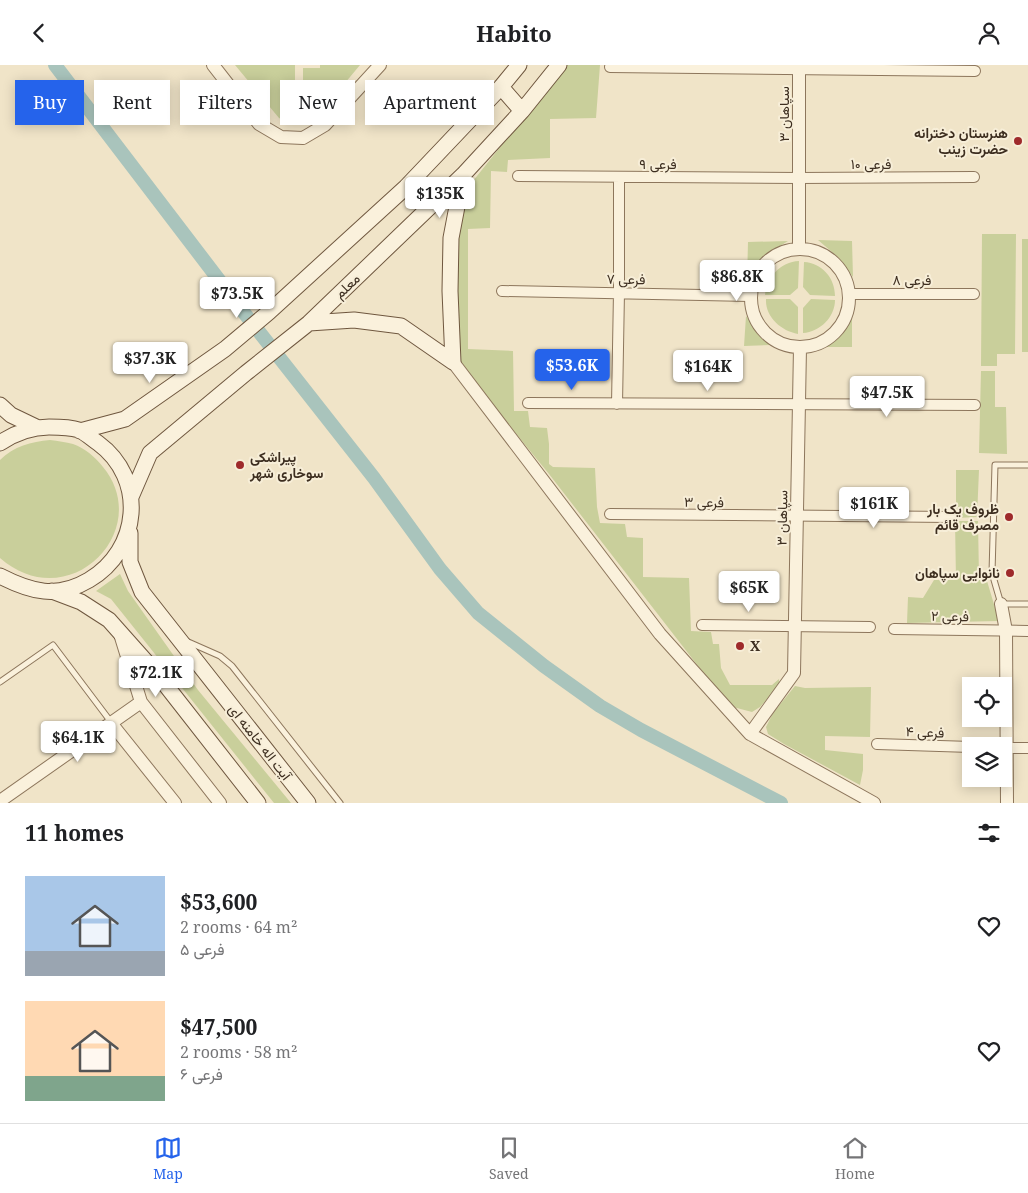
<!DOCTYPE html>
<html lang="en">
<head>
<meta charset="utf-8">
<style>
	body { margin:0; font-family:"Noto Serif",Vazirmatn,serif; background:#f2f2f2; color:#202124; height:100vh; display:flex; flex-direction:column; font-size:19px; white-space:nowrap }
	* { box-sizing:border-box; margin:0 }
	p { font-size:16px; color:#757577 }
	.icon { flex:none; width:28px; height:28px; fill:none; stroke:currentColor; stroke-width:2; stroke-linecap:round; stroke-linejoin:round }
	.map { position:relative; height:738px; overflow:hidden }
	.sheet { display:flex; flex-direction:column; background:#fff; flex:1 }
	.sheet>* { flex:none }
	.hud { position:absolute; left:15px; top:15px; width:500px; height:45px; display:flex; gap:10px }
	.tools { position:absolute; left:962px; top:612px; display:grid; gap:10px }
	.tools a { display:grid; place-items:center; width:50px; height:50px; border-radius:0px; background:#fff; box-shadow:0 2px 12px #0003; font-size:25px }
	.price { position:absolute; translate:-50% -42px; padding:0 11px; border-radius:5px; background:#fff; color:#222; font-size:16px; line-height:32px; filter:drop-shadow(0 1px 2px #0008) }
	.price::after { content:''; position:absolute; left:50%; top:30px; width:15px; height:11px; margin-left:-8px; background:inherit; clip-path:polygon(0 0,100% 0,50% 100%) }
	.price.current { background:#2563eb; color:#fff }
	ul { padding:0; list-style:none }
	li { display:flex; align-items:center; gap:15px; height:125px; padding:0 25px }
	li span { display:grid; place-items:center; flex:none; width:140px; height:100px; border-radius:0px; color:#555 }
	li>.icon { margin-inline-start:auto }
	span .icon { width:60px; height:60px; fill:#fffc; stroke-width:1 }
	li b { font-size:21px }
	h2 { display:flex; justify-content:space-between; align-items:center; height:60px; padding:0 25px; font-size:21px }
	.chip { padding:0 18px; border-radius:0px; background:#fff; box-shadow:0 2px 12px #0003; font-size:18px; line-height:45px }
	.chip.current { background:#2563eb; color:#fff }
	header { display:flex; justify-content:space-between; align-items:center; height:65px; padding:0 25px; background:#fff; font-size:22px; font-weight:700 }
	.dock { display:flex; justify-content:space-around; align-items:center; height:70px; border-top:1px solid #e0e0e0; background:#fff; font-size:14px; color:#757577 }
	.dock a { display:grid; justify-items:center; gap:2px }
	.dock .current { color:#2563eb }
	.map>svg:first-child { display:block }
</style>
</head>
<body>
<header><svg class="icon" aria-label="back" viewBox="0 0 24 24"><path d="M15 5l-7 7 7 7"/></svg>Habito<svg class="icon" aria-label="person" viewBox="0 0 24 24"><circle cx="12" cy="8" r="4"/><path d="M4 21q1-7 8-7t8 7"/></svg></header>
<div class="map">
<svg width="1028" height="738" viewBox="0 0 1028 738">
	<rect width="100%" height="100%" fill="#f0e4c8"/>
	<path fill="#c9cf9b" d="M235,0H295V18L303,17V3H320V0H360L315,54L303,60L292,59L279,53Z
		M566,0H600L596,53L550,54V93L508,95L507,107L491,106L490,163L468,164V284L513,286L514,346H528L530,362L547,363L549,379V399L553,402L595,403L597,442L600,458L625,459L627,472L643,473V512L689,513L691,566L711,567L713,579H719L721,603L730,620H772L779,614V621L760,642L752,647L733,642L712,619L549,409L457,297V167L469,121Z
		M982,169H1016L1015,289H997V301H981Z
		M1022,174H1028V287H1022Z
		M818,175L852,176L853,212L839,193Z
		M788,176C770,187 758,199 747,216L748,177Z
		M799,196L798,223L790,230H765C767,212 780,197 799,196Z
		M804,197C822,198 835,213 835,231L810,230L803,222Z
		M766,234H790L798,242V269C781,266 765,252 766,234Z
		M811,234L835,235C835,252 820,267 803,268V243Z
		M852,248V282H822L842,264Z
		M746,251L757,266L771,280L744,281Z
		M981,306H995V342H1006L1007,389L979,388Z
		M50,375C58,376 66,377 73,379C85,383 95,392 103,402C155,465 69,553 0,493V395C14,381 31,377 50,375Z
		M956,405H979L977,452L956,453Z
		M955,456H978L979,513L987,516L999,556L907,558L908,532L923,533L934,515H956Z
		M120,509L128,526L198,625L291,738H274L111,534L96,526Z
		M795,621L805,623L871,622L870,672L825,671V685L863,689V705L860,720L784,679L768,669L766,662L773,648Z"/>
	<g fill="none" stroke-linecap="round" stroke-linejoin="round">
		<path stroke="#a9c4bc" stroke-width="14" d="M55,0L245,249L374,413L440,504L478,548L544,601L600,641L641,665L781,738"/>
		<defs>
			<path id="service" d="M1028,400H995L992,508L1001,539H1028
				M186,576L220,591L232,601L340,738
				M0,617L53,580L111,657"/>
			<path id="minor" d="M610,2L975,6
				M518,111L799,113L974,112
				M502,226L750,231
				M850,229H974
				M528,338L975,340
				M617,339L619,227V113
				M610,449L951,452
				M702,560L870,562
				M894,564L1028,566
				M877,679L971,682
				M1004,683H1028"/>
			<path id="tertiary" d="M213,0L259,59L281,72L303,73L325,60L380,0
				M799,4V183
				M751 233a49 49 0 1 1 98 0a49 49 0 1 1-98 0Z
				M453,297L660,569L750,669L874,738
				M1001,539L1006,566L1007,738
				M120,569L141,637L220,738
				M111,658L175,738
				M750,669L794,608L800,283
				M0,736L141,637"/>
			<path id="secondary" d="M501,22L522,46
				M309,258L354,255L401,261L453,297
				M453,297L450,226L451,173L463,110
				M0,340L11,350L36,362
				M80,366L125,354L225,284L269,247L406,122L501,22L519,0
				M0,378C15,368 31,362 49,362C59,362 70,362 79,365C86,368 92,374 98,378C147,414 140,485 89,515C57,534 31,527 0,511
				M131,432L150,388L246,308L309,258L463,110L522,46L559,0
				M130,468V497L142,527L308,738
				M52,526L81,537L109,555L157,609L258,738"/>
		</defs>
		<use href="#service" stroke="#8d765c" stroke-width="7"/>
		<use href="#minor" stroke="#8d765c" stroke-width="12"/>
		<use href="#tertiary" stroke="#8d765c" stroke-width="14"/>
		<use href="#secondary" stroke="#6f573f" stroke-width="17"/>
		<use href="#service" stroke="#faf1dc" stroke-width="5"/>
		<use href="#minor" stroke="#faf1dc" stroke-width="10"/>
		<use href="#tertiary" stroke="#faf1dc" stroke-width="12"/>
		<use href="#secondary" stroke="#faf1dc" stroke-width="15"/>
	</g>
	<g fill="#9e2a2b" stroke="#f7eed8" stroke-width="2">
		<circle cx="1018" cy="76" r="5"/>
		<circle cx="240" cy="400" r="5"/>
		<circle cx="1009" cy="452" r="5"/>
		<circle cx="1010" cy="508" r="5"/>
		<circle cx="740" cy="581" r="5"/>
	</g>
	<g text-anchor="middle" stroke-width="4" stroke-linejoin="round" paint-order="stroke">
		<g font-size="14" fill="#3d2e20" stroke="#f7eed8">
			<text transform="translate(784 49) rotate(-90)" y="5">سپاهان ۳</text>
			<text x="658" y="104">فرعی ۹</text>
			<text x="871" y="104">فرعی ۱۰</text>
			<text transform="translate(626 214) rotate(1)" y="5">فرعی ۷</text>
			<text x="912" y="220">فرعی ۸</text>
			<text transform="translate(347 221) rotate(-44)" y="5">معلم</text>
			<text transform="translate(704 437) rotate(1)" y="5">فرعی ۳</text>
			<text transform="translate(782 453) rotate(-89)" y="5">سپاهان ۳</text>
			<text transform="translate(950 551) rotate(1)" y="5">فرعی ۲</text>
			<text transform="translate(925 667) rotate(2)" y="5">فرعی ۴</text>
			<text transform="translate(260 677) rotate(52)" y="5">آیت اله خامنه ای</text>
		</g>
		<g font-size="14" font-weight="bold" fill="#3d2e20" stroke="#f7eed8" text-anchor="end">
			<text x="1008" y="73">هنرستان دخترانه<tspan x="1008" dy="16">حضرت زینب</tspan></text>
			<text x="250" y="397" text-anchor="start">پیراشکی<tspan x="250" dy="16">سوخاری شهر</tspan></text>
			<text x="999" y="449">ظروف یک بار<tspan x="999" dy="16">مصرف قائم</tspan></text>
			<text x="1000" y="513">نانوایی سپاهان</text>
			<text x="750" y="586" text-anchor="start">X</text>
		</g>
	</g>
</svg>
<div class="tools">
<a><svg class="icon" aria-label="locate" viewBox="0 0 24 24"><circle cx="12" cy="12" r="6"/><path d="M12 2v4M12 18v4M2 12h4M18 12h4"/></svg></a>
<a><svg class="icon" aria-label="layers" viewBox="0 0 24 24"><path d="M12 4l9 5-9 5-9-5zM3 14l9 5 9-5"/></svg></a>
</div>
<b class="price" style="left:440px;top:154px">$135K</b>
<b class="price" style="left:737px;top:237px">$86.8K</b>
<b class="price" style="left:237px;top:254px">$73.5K</b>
<b class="price" style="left:150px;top:319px">$37.3K</b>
<b class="price current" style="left:572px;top:326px">$53.6K</b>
<b class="price" style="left:708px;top:327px">$164K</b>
<b class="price" style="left:887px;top:353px">$47.5K</b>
<b class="price" style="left:874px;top:464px">$161K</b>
<b class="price" style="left:749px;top:548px">$65K</b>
<b class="price" style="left:156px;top:633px">$72.1K</b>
<b class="price" style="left:78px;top:698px">$64.1K</b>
<div class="hud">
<a class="chip current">Buy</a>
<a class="chip">Rent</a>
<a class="chip">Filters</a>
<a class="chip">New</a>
<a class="chip">Apartment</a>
</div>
</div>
<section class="sheet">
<h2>11 homes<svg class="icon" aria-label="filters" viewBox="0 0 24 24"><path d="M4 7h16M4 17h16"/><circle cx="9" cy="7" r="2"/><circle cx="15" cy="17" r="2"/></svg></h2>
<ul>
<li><span style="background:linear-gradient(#a9c7e8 75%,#9aa5b1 0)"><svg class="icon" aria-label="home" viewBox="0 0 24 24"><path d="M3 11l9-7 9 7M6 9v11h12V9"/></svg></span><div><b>$53,600</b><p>2 rooms · 64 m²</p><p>فرعی ۵</p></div><svg class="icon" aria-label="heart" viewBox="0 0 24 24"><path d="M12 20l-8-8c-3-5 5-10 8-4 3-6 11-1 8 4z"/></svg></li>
<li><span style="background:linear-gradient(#ffd9b3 75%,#7fa58c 0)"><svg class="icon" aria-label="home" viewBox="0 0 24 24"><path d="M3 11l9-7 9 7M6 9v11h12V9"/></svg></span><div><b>$47,500</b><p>2 rooms · 58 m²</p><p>فرعی ۶</p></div><svg class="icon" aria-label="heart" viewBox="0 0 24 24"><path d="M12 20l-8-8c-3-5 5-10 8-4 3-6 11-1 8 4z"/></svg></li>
</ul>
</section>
<nav class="dock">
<a class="current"><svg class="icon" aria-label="map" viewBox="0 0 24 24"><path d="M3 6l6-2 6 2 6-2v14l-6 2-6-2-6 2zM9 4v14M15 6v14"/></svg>Map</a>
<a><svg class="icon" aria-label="saved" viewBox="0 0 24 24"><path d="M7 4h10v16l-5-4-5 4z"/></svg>Saved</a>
<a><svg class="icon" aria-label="home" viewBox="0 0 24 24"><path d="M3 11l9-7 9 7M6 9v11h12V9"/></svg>Home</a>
</nav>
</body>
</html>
